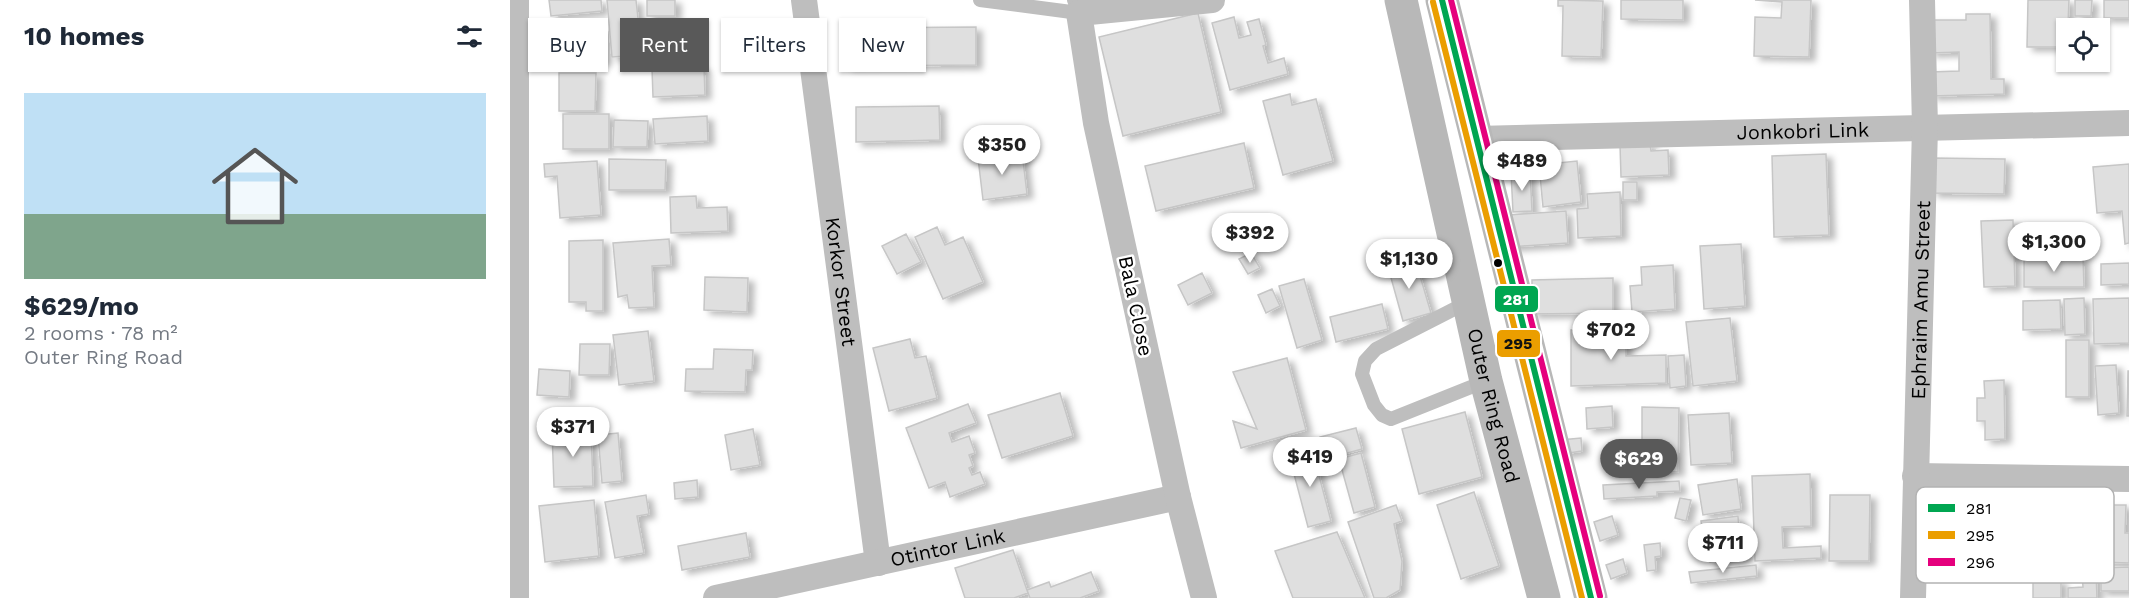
<!DOCTYPE html>
<html lang="en">
<head>
<meta charset="utf-8">
<style>
	body { margin:0; font-family:"Work Sans",sans-serif; background:#f2f2f3; color:#1f2937; height:100vh; display:flex; flex-direction:column; font-size:22px; white-space:nowrap }
	* { box-sizing:border-box; margin:0 }
	p { font-size:20px; color:#747a83 }
	.icon { flex:none; width:33px; height:33px; fill:none; stroke:currentColor; stroke-width:2; stroke-linecap:round; stroke-linejoin:round }
	.map { position:relative; flex:1; overflow:hidden }
	.drawer { display:flex; flex-direction:column; background:#fff; width:510px }
	.drawer>* { flex:none }
	.banner { position:absolute; left:18px; top:18px; width:570px; height:54px; display:flex; gap:12px }
	.buttons { position:absolute; left:1546px; top:18px; display:grid; gap:12px }
	.buttons a { display:grid; place-items:center; width:54px; height:54px; border-radius:0px; background:#fff; box-shadow:0 2px 4px #0004; font-size:30px }
	.price { position:absolute; translate:-50% -51px; padding:0 14px; border-radius:21px; background:#fff; color:#222; font-size:20px; line-height:39px; filter:drop-shadow(0 2px 3px #0008) }
	.price::after { content:''; position:absolute; left:50%; top:36px; width:18px; height:14px; margin-left:-9px; background:inherit; clip-path:polygon(0 0,100% 0,50% 100%) }
	.price.selected { background:#595959; color:#fff }
	ul { padding:0; list-style:none }
	li { display:grid; align-content:center; gap:12px; height:318px; padding:0 24px }
	li+li { border-top:2px solid #e0e1e3 }
	li span { display:grid; place-items:center; height:186px; border-radius:0px; color:#555 }
	li>.icon { margin-inline-start:auto }
	span .icon { width:108px; height:108px; fill:#fffc; stroke-width:1 }
	li b { font-size:26px }
	h2 { display:flex; justify-content:space-between; align-items:center; height:72px; padding:0 24px; font-size:26px }
	.tag { padding:0 21px; border-radius:0px; background:#fff; box-shadow:0 2px 4px #0004; font-size:21px; line-height:54px }
	.tag.selected { background:#595959; color:#fff }
	main { display:flex; flex:1; min-height:0 }
	.map>svg:first-child { display:block }
</style>
</head>
<body>
<main>
<section class="drawer">
<h2>10 homes<svg class="icon" aria-label="filters" viewBox="0 0 24 24"><path d="M4 7h16M4 17h16"/><circle cx="9" cy="7" r="2"/><circle cx="15" cy="17" r="2"/></svg></h2>
<ul>
<li><span style="background:linear-gradient(#bfe0f5 65%,#7fa58c 0)"><svg class="icon" aria-label="home" viewBox="0 0 24 24"><path d="M3 11l9-7 9 7M6 9v11h12V9"/></svg></span><div><b>$629/mo</b><p>2 rooms · 78 m²</p><p>Outer Ring Road</p></div></li>
</ul>
</section>
<div class="map">
<svg width="1619" height="598" viewBox="0 0 1619 598">
	<defs>
		<filter id="shadow"><feDropShadow dx="6" dy="4" stdDeviation="3" flood-color="#0004"/></filter>
	</defs>
	<rect width="100%" height="100%" fill="#fff"/>
	<path fill="#dfdfdf" stroke="#c6c6c6" stroke-width="1.5" filter="url(#shadow)" d="M39,0H91L92,11L41,16Z
		M97,0H126L132,55L102,57Z
		M137,0H165V16H137Z
		M1048,0L1093,1L1091,57L1052,56L1053,6H1048Z
		M1111,0H1173V20L1111,19Z
		M1245,0H1301L1299,57L1244,56L1245,17L1271,18L1272,2Z
		M1518,0H1559L1557,47H1517Z
		M1565,0H1582L1581,16H1565Z
		M1594,0H1619V18H1594Z
		M688,13L711,112L613,136L589,37Z
		M1456,14H1480L1481,79H1494V94L1421,96L1420,72L1449,71V52L1420,53L1419,20H1456Z
		M724,17L729,38L741,35L737,22L749,19L756,45L753,46L758,63L774,58L778,74L720,90L702,23Z
		M66,27H95V62H66Z
		M466,27V65L337,66V28Z
		M175,32L177,60L144,63L141,35Z
		M194,67L195,95L143,97L142,69Z
		M49,73H86L85,111H49Z
		M780,94L782,105L806,99L823,161L773,175L753,101Z
		M429,106L430,140L346,142V107Z
		M53,114H99V149H53Z
		M197,116L198,141L145,144L143,119Z
		M104,120L138,121L137,147H103Z
		M734,143L744,188L646,211L635,166Z
		M1140,143L1141,151L1158,150L1159,175L1111,177L1110,145Z
		M512,152L517,194L473,200L468,158Z
		M1316,154L1319,235L1264,237L1262,156Z
		M1423,158L1495,159L1494,194L1422,193Z
		M99,159L156,160L155,190H99Z
		M87,161L91,215L50,218L47,176L35,177L34,164Z
		M1067,161L1071,202L1033,207L1029,165Z
		M1619,164V243L1615,244L1612,211L1587,213L1583,167Z
		M1020,171L1022,211L1003,212L1001,172Z
		M1113,182H1127V200H1113Z
		M1110,192L1111,236L1068,238L1067,209L1078,208L1077,194Z
		M186,196L187,208L217,207L218,231L161,233L160,197Z
		M1056,211L1058,243L999,247L997,215Z
		M1503,220L1505,286L1474,287L1471,221Z
		M427,227L435,245L453,237L473,282L433,299L405,237Z
		M396,234L411,262L387,274L372,246Z
		M159,239L161,265L142,266L144,307L119,308L117,295L108,297L103,243Z
		M93,240V311H76V302H59V241Z
		M1231,244L1235,306L1194,309L1190,246Z
		M741,253L750,268L738,274L729,259Z
		M1573,258L1574,287H1514V259Z
		M905,259L921,313L893,321L878,267Z
		M1619,263V284L1591,285V264Z
		M1163,265L1165,309L1122,312L1120,286L1132,285L1131,267Z
		M692,273L702,293L678,305L668,285Z
		M195,277L238,278L237,312L194,310Z
		M1103,278V313L1022,314V280Z
		M794,279L812,340L787,348L769,286Z
		M762,289L770,306L756,313L748,295Z
		M1574,298L1575,334L1555,335L1554,299Z
		M1619,298V343L1584,344L1583,299Z
		M1550,300L1551,329L1513,330V301Z
		M872,304L878,329L826,342L820,317Z
		M1220,318L1227,381L1183,386L1176,322Z
		M1116,329V356L1156,355V383L1061,386V330Z
		M138,331L144,381L109,385L103,335Z
		M400,339L405,358L416,356L427,398L379,411L363,348Z
		M1556,340H1579V397H1556Z
		M70,344H100L99,375H69Z
		M204,349L243,350L242,370H236L235,392L175,391L176,369H203Z
		M1174,355L1176,386L1160,388L1158,356Z
		M777,358L796,430L731,448L723,421L747,429L723,372Z
		M1606,365L1609,413L1588,415L1585,366Z
		M29,369L60,371L59,397L27,395Z
		M1618,371H1619V416H1617Z
		M1494,380L1495,439L1475,440V421H1467V398H1475L1474,381Z
		M550,393L563,436L492,458L478,415Z
		M458,404L466,423L439,433L442,442L459,436L465,453L459,455L463,466L459,468L462,475L470,472L475,484L440,497L435,482L419,488L396,428Z
		M1102,406L1103,427L1077,429L1076,408Z
		M1132,407L1169,408L1168,472L1132,471Z
		M955,412L972,477L909,494L892,429Z
		M1219,413L1222,463L1181,465L1178,415Z
		M846,428L852,449L816,459L810,437Z
		M81,429L83,486L44,487L42,431Z
		M243,429L250,465L221,470L215,435Z
		M108,433L112,481L92,483L88,435Z
		M1071,438L1072,451L1052,454L1050,440Z
		M802,449L821,521L798,527L779,455Z
		M851,453L865,507L844,513L829,459Z
		M1300,474L1301,526L1272,527L1273,548L1311,546V558L1245,561L1242,476Z
		M1227,479L1231,509L1193,515L1188,485Z
		M187,480L188,497L165,499L164,483Z
		M1169,481L1170,491L1147,492V496L1094,499L1093,485Z
		M964,492L989,566L951,579L927,505Z
		M136,495L139,514L127,516L134,553L105,558L95,502Z
		M1320,495H1360L1359,561H1319Z
		M1170,498L1181,500L1176,521L1165,518Z
		M84,500L89,556L35,562L29,506Z
		M886,505L892,521L884,524L892,561L890,590L876,598H864L838,522Z
		M1590,505H1616L1615,533H1619V563L1589,562Z
		M1102,516L1108,535L1090,541L1084,522Z
		M1228,516L1229,532L1193,536L1191,521Z
		M827,532L855,598H783L765,551Z
		M236,533L240,557L172,570L168,546Z
		M1234,534L1237,557L1200,562L1197,539Z
		M1150,543L1151,556L1145,557L1146,570L1137,571L1134,545Z
		M503,550L518,593L504,598H455L445,568Z
		M1113,559L1117,573L1101,579L1096,565Z
		M1246,565L1247,576L1181,583L1179,572Z
		M1619,567V591H1591V568Z
		M581,572L589,591L570,598H520L517,590L539,582L541,587Z
		M1586,572L1587,598H1558V588L1573,587L1572,573Z
		M1523,580H1551V598H1523Z"/>
	<g fill="none" stroke-linecap="round" stroke-linejoin="round">
		<path stroke="#bebebe" stroke-width="14" d="M470,0L569,13L564,0
			M958,302L866,349L855,361L852,374L864,405L872,415L881,419L976,381"/>
		<g stroke="#bebebe" stroke-width="26">
			<path id="s1" d="M294,0L368,563"/>
			<path id="s2" d="M967,139L1619,123"/>
			<path d="M1405,476L1619,479"/>
			<path d="M6,598V0"/>
			<path id="s3" d="M206,598L668,497"/>
			<path d="M694,598L668,497L586,123L569,13L702,0"/>
			<path id="s4" d="M1403,598L1415,127L1412,0"/>
		</g>
		<g stroke="#b8b8b8" stroke-width="33">
			<path id="s5" d="M891,0L976,381L1034,598"/>
			<path d="M932,0L1081,598"/>
		</g>
		<defs>
			<path id="bus-1" d="M932,0L1081,598"/>
			<path id="bus-2" d="M923,2L1072,598"/>
			<path id="bus-3" d="M941,0L1090,596"/>
		</defs>
		<use href="#bus-1" stroke="#fff" stroke-width="10"/>
		<use href="#bus-2" stroke="#fff" stroke-width="10"/>
		<use href="#bus-3" stroke="#fff" stroke-width="10"/>
		<use href="#bus-1" stroke="#00a651" stroke-width="6"/>
		<use href="#bus-2" stroke="#eb9e00" stroke-width="6"/>
		<use href="#bus-3" stroke="#e5007d" stroke-width="6"/>
	</g>
	<circle fill="#000" stroke="#fff" stroke-width="2" cx="988" cy="263" r="5"/>
	<g text-anchor="middle" stroke-width="5" stroke-linejoin="round" paint-order="stroke">
		<g font-size="20" fill="#000" stroke="#fff">
			<text dy="7" stroke="none"><textPath href="#s2" startOffset="326">Jonkobri Link</textPath></text>
			<text dy="7" stroke="none"><textPath href="#s1" startOffset="284">Korkor Street</textPath></text>
			<text dy="7" stroke="none"><textPath href="#s4" startOffset="298">Ephraim Amu Street</textPath></text>
			<text transform="translate(626 306) rotate(78)" y="7">Bala Close</text>
			<text dy="7" stroke="none"><textPath href="#s5" startOffset="416">Outer Ring Road</textPath></text>
			<text dy="7" stroke="none"><textPath href="#s3" startOffset="237">Otintor Link</textPath></text>
		</g>
	</g>
	<rect x="1406" y="487" width="198" height="96" rx="9" fill="#fff" stroke="#b2b2b2" stroke-width="1.5"/>
	<rect x="1418" y="504" width="27" height="8" fill="#00a651"/>
	<rect x="1418" y="531" width="27" height="8" fill="#eb9e00"/>
	<rect x="1418" y="558" width="27" height="8" fill="#e5007d"/>
	<g font-size="16" fill="#000">
		<text x="1456" y="514">281</text>
		<text x="1456" y="541">295</text>
		<text x="1456" y="568">296</text>
	</g>
	<g stroke="#fff" stroke-width="2">
		<rect x="984" y="285" width="45" height="28" rx="6" fill="#00a651"/>
		<rect x="986" y="329" width="45" height="29" rx="6" fill="#eb9e00"/>
	</g>
	<g font-size="16" text-anchor="middle" font-weight="bold" fill="#fff">
		<text x="1006" y="305">281</text>
	</g>
	<g font-size="16" text-anchor="middle" font-weight="bold" fill="#111">
		<text x="1008" y="349">295</text>
	</g>
</svg>
<div class="buttons">
<a><svg class="icon" aria-label="locate" viewBox="0 0 24 24"><circle cx="12" cy="12" r="6"/><path d="M12 2v4M12 18v4M2 12h4M18 12h4"/></svg></a>
</div>
<b class="price" style="left:492px;top:176px">$350</b>
<b class="price" style="left:1012px;top:192px">$489</b>
<b class="price" style="left:740px;top:264px">$392</b>
<b class="price" style="left:1544px;top:273px">$1,300</b>
<b class="price" style="left:899px;top:290px">$1,130</b>
<b class="price" style="left:1101px;top:361px">$702</b>
<b class="price" style="left:63px;top:458px">$371</b>
<b class="price" style="left:800px;top:488px">$419</b>
<b class="price selected" style="left:1129px;top:490px">$629</b>
<b class="price" style="left:1213px;top:574px">$711</b>
<div class="banner">
<a class="tag">Buy</a>
<a class="tag selected">Rent</a>
<a class="tag">Filters</a>
<a class="tag">New</a>
</div>
</div>
</main>
</body>
</html>
